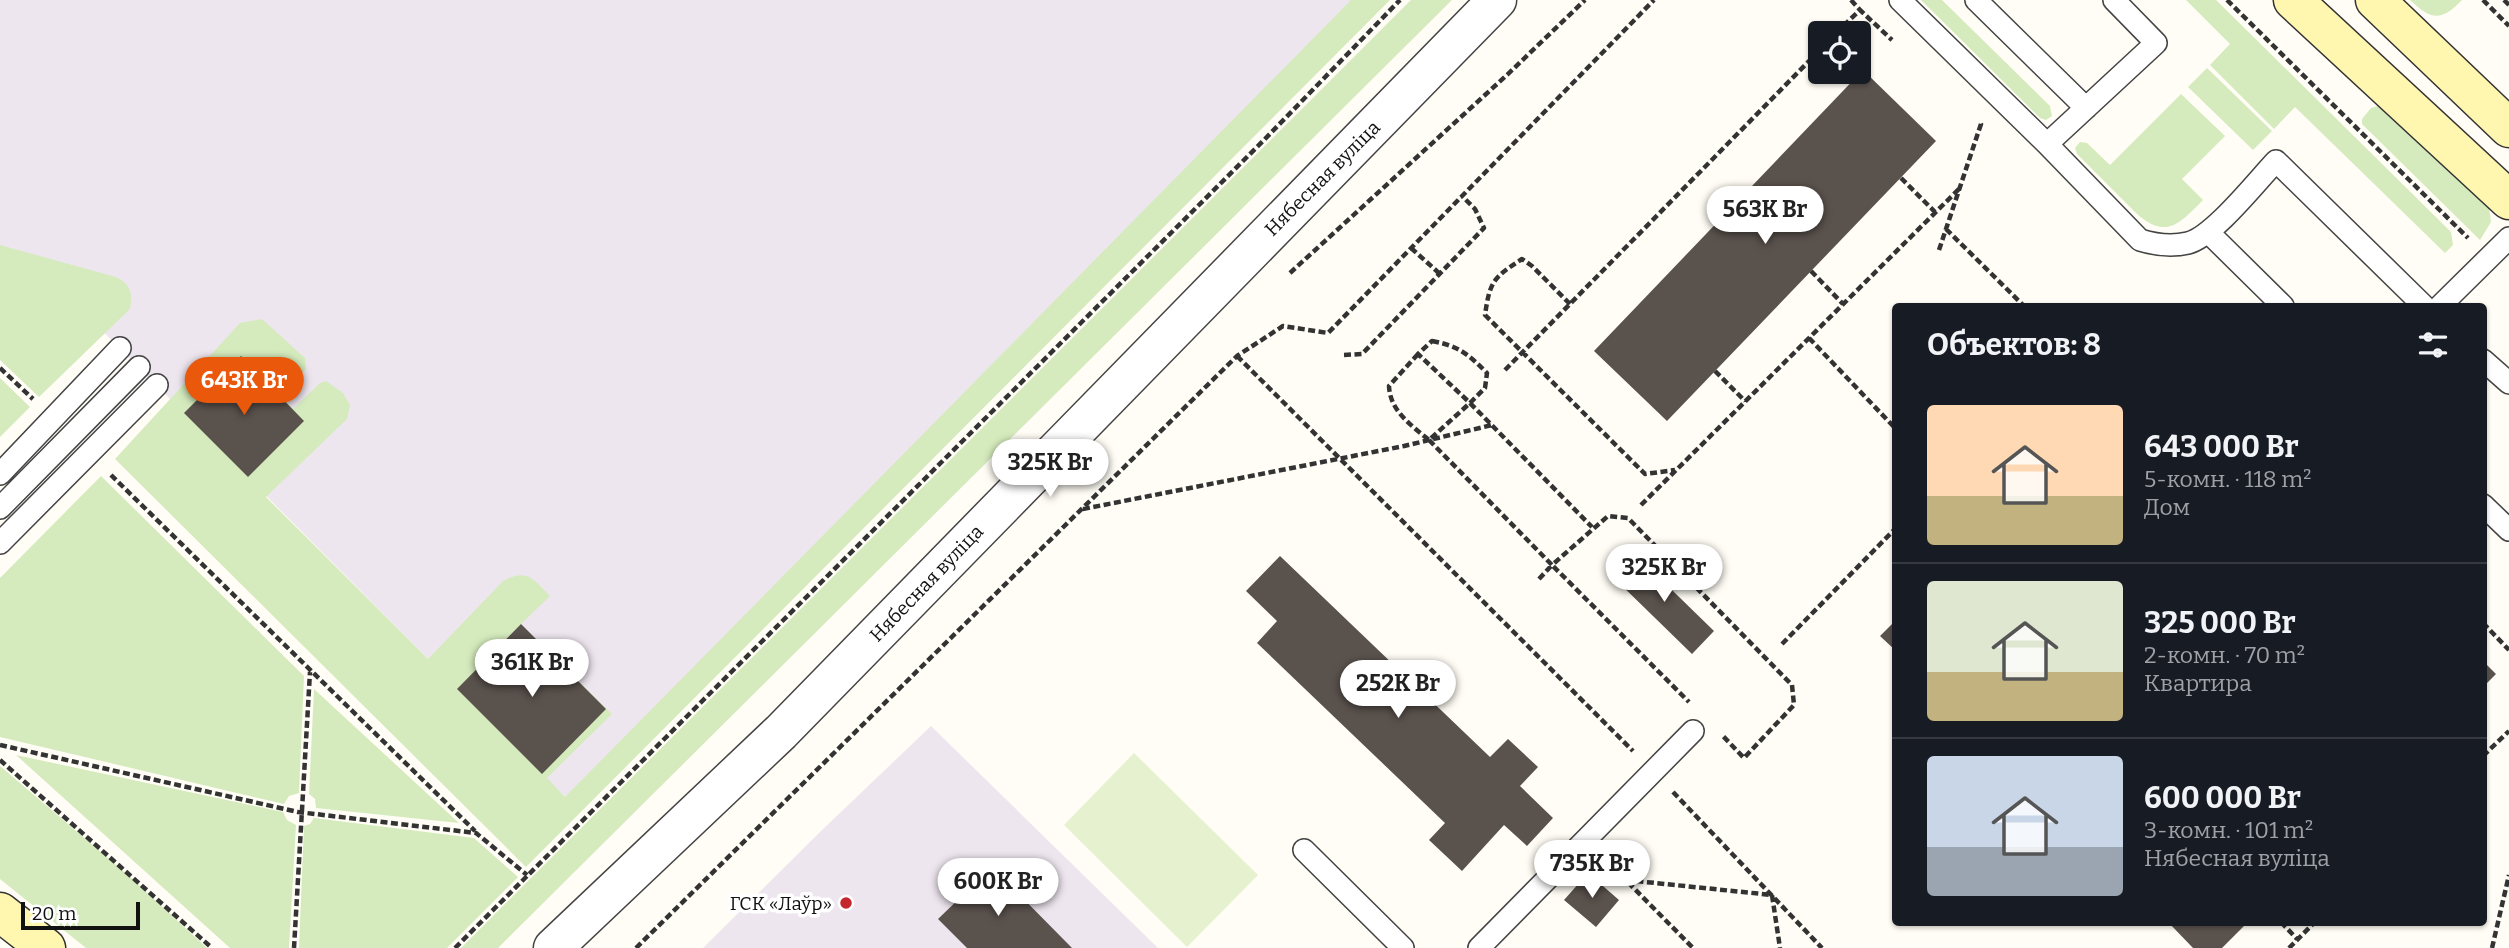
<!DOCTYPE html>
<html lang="ru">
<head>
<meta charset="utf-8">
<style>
	body { margin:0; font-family:Bitter,serif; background:#20242c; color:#f1f3f6; height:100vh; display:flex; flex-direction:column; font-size:26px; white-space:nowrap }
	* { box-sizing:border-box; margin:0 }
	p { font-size:23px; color:#9ea1a6 }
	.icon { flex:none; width:38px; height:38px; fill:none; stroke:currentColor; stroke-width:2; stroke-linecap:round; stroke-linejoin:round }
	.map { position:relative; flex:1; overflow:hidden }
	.side { position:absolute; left:1892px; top:303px; width:595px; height:623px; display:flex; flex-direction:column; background:#171b24; border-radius:7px; box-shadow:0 2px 5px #0004 }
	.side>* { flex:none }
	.fabs { position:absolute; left:1808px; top:21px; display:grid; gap:14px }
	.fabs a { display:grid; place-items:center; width:63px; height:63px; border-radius:7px; background:#171b24; box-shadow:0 2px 5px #0004; font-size:35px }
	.scale { position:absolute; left:21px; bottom:18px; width:119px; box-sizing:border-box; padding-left:7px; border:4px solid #111; border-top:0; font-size:19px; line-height:24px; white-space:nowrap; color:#111; -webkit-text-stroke:5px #fff; paint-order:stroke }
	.price { position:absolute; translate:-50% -60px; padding:0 16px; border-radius:24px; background:#fff; color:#222; font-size:23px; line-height:46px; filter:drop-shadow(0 2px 4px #0008) }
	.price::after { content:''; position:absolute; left:50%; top:42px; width:21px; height:16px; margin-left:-10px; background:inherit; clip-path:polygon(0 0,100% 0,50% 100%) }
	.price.on { background:#ea580c; color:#fff }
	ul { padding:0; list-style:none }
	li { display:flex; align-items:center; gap:21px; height:175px; padding:0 35px }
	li+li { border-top:2px solid #363941 }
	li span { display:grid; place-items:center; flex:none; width:196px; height:140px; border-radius:7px; color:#555 }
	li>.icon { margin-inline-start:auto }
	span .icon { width:84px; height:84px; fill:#fffc; stroke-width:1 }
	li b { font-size:30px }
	h2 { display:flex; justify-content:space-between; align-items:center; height:84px; padding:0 35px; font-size:30px }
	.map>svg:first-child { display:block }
</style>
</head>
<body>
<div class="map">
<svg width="2509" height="948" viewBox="0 0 2509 948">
	<rect width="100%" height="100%" fill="#fffdf5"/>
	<path fill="#eee6ef" d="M0,0H1377L573,805L45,273L0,259Z
		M931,726L1158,948H703L820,832Z"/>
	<path fill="#d5ebbd" d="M1351,0H1390L526,867L115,459L240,323L262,319L305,358L306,369L280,395L293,409L320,383L326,381L343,393L350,405L347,419L266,497L428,659L503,581C528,568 533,579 550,596L521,624L612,714L547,778L565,797Z
		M1411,0H1452L498,948H461Z
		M1921,0H1942L2050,106L2052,116L2046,120L2040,118Z
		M2186,0H2216L2451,232L2453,245L2445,253L2295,107L2274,129L2210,65L2230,44Z
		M2410,0H2462C2441,22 2431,20 2410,0Z
		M2207,68L2272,131L2253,150L2188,87Z
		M2181,94L2225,136L2182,179L2203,200C2180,223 2167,240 2137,214L2077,154L2075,148L2080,142L2087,143L2110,165Z
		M2378,106L2386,107L2489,207L2491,222L2480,240L2362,124V119L2371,108Z
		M0,245L116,277C131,284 133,294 130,309L39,397L0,360Z
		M0,378L30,407L0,437Z
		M101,476L304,676L299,793L289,796L284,804L0,737V578Z
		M314,689L459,823L316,808L315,799L309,794Z
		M16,755L283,812L287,820L296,825L289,948H230Z
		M0,766L129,876L207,948H86L0,879Z
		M314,818L474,838L518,877L447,948H299L304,826L310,824Z"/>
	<path fill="#e6f2cf" d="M1134,753L1258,875L1187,947L1064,825Z"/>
	<path fill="#5a524d" d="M1863,70L1936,141L1667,421L1594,351Z
		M241,356L304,421L248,477L184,413Z
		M1636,555L1714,631L1692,654L1614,578Z
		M1280,556L1490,757L1508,739L1538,767L1520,786L1553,818L1527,846L1504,825L1462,871L1429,840L1445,823L1257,643L1277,621L1246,591Z
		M1895,621V650L1880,636Z
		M521,624L606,709L542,774L457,689Z
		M2483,661L2496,674L2483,687Z
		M992,867L1072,948H967L938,919Z
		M1588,873L1619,900L1596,927L1564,900Z
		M2168,922H2248L2222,948H2193Z"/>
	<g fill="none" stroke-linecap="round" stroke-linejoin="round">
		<defs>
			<path id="service" d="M1900,0L2047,144L2156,43L2114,0
				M1976,0L2086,108
				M2047,144L2140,240C2156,245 2171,247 2188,243C2213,237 2257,181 2276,161L2424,306
				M2209,233L2283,306
				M2440,306L2509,238
				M2483,360L2509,383
				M0,474L120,348
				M2483,505L2509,530
				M0,508L139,367
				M0,543L157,385
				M1304,850L1403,948
				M1479,948L1693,731"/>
			<path id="minor" d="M553,948L781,732L1497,0"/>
			<path id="secondary" d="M2293,0L2509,200
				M2375,0L2509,128
				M0,912L46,948"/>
		</defs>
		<use href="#service" stroke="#444" stroke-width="24"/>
		<use href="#minor" stroke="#444" stroke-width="41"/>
		<use href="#secondary" stroke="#333" stroke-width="41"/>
		<path stroke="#333" stroke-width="4.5" stroke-dasharray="7 3.5" stroke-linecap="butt" d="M1851,0L1860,10
			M2227,0L2468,238
			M2483,0L2509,26
			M2504,0L2509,5
			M1836,33L1860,10L1892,40
			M1901,178L1935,212
			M1946,229L2024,306
			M1411,248L1440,274
			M1939,250L1981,124L1980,122
			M1811,271L1843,304
			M1290,273L1508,74L1585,0
			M1570,304L1532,266L1522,259C1493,278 1490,281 1485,315L1645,474L1675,470
			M1809,338L1895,428
			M1432,341C1459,346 1468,354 1487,373L1485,388L1470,403L1418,354Z
			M1418,354L1389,386C1390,411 1411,425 1429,440L1470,403L1592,527
			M1344,355L1362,354L1484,228L1475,209L1462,196
			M1237,356L1633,751
			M0,368L33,399
			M1505,370L1820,50
			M1715,371L1745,401
			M1429,440L1552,565L1608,516L1628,518L1792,685L1794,705L1744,758L1722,735
			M111,475L475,831
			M1641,505L1960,188
			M1083,509L1404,446L1492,425
			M1539,579L1552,565L1689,702
			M2483,623L2509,650
			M1782,644L1895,529
			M0,745L298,812L476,833L527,875
			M2483,756L2509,731
			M0,760L212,948
			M1673,792L1822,948
			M1606,860L1693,948
			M1626,880L1772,895L1780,948
			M2281,922L2297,939
			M294,948L310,672
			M455,948L1264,140L1400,0
			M636,948L1237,356L1283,326L1328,333L1654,0
			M2289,948L2315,922
			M2492,948L2509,875"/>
		<use href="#service" stroke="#fff" stroke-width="21"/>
		<use href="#minor" stroke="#fff" stroke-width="38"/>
		<use href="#secondary" stroke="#fff6b0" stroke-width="38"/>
	</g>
	<circle fill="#c4262e" stroke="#fff" stroke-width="2.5" cx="846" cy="903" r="7"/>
	<g text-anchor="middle" stroke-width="7" stroke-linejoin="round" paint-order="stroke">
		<g font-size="19" fill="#111" stroke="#fff">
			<text transform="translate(1322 178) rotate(-45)" y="7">Нябесная вуліца</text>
			<text transform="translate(926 583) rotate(-46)" y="7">Нябесная вуліца</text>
		</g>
		<g font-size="19" fill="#111" stroke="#fff" text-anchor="end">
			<text x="832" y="910">ГСК «Лаўр»</text>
		</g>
	</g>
</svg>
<div class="fabs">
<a><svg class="icon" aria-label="locate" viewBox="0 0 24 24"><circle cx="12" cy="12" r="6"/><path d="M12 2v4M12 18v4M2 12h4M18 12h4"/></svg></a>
</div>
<div class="scale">20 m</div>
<b class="price" style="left:1765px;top:246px">563K Br</b>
<b class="price on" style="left:244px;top:417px">643K Br</b>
<b class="price" style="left:1050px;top:499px">325K Br</b>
<b class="price" style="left:1664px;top:604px">325K Br</b>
<b class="price" style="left:532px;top:699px">361K Br</b>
<b class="price" style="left:1398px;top:720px">252K Br</b>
<b class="price" style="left:1592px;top:900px">735K Br</b>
<b class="price" style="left:998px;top:918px">600K Br</b>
<section class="side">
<h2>Объектов: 8<svg class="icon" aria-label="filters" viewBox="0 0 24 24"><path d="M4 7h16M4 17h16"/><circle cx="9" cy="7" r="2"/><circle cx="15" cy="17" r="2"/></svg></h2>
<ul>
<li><span style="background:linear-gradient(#ffd9b3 65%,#c2b280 0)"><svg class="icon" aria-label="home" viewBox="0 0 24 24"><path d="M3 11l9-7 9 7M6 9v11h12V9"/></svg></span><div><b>643 000 Br</b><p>5-комн. · 118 m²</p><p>Дом</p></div></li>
<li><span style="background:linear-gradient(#dfe7d0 65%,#c2b280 0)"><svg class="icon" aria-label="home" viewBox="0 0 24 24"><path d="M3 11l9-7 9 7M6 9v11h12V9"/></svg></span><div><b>325 000 Br</b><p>2-комн. · 70 m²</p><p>Квартира</p></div></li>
<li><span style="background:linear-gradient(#c9d6e8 65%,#9aa5b1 0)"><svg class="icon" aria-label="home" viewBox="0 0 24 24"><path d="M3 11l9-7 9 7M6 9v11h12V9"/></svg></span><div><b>600 000 Br</b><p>3-комн. · 101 m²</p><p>Нябесная вуліца</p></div></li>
</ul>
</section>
</div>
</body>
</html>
